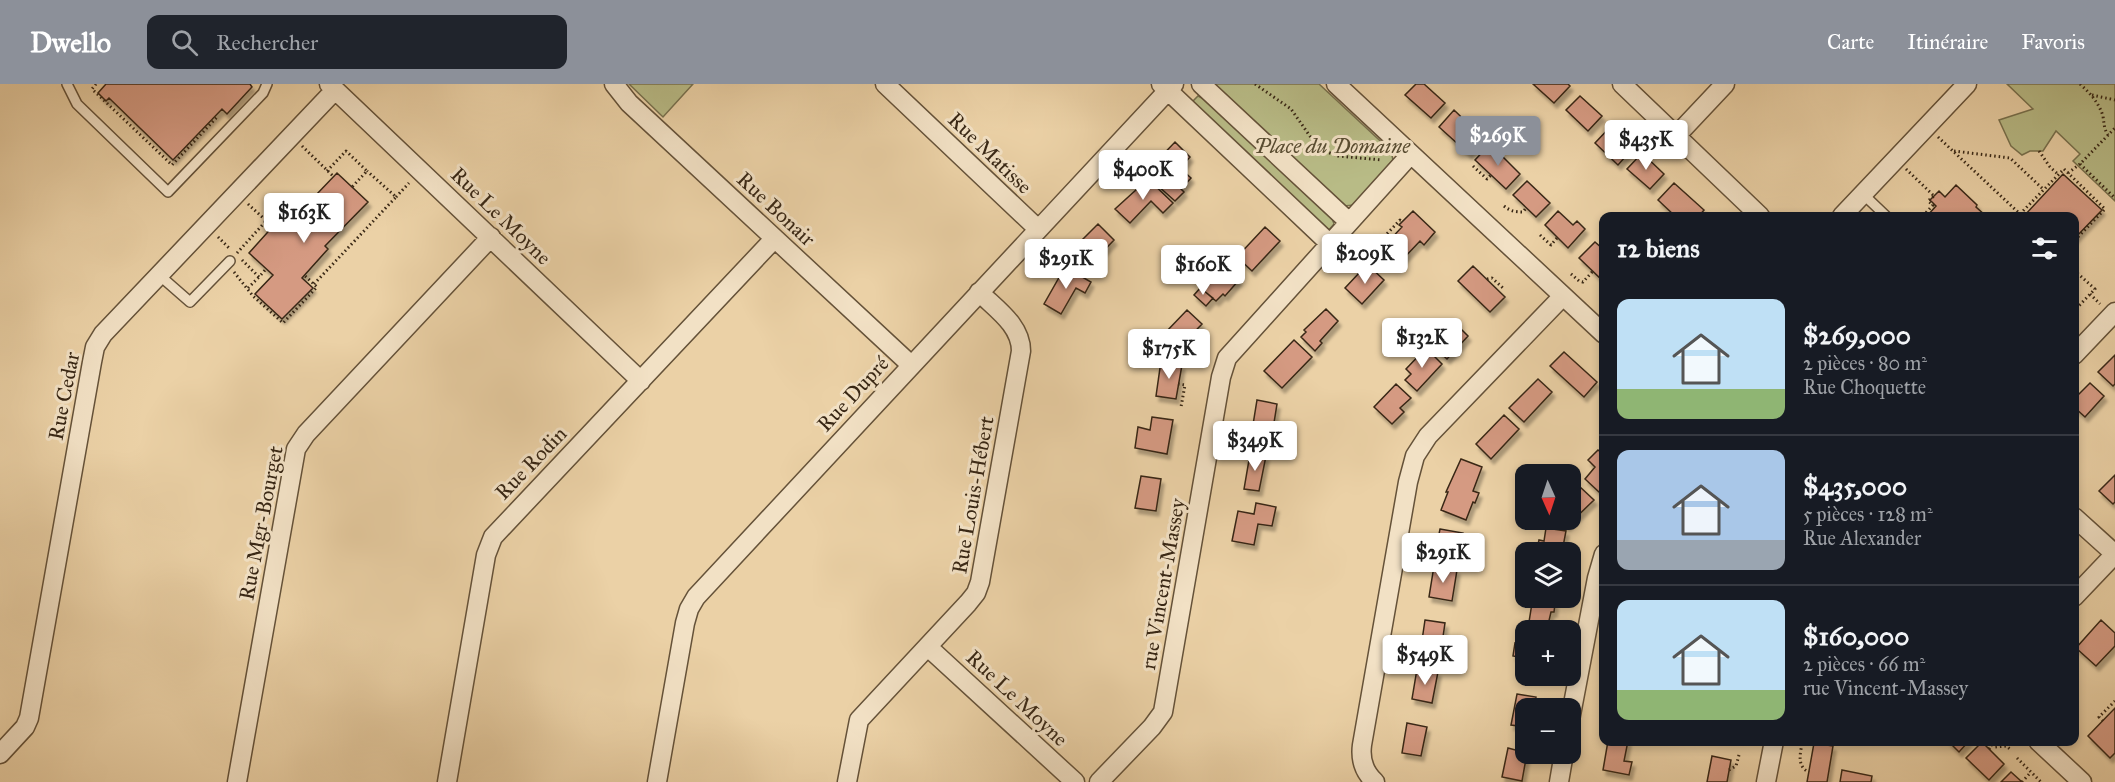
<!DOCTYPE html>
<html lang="fr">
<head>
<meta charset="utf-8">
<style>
	body { margin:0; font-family:"IM FELL Great Primer",serif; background:#20242c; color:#f1f3f6; height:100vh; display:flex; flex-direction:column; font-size:22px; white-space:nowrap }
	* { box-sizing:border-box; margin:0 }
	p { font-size:20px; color:#9ea1a6 }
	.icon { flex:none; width:33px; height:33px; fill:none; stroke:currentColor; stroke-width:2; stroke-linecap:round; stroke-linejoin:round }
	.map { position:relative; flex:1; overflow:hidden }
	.details { position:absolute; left:1599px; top:128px; width:480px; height:534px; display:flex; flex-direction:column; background:#171b24; border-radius:12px; box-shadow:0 3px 9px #0003 }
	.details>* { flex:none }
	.needle { width:39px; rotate:177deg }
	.fabs { position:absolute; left:1515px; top:380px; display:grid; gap:12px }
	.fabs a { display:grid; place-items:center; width:66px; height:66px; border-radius:12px; background:#171b24; box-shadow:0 3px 9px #0003; font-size:30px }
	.price { position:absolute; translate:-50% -51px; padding:0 14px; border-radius:6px; background:#fff; color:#222; font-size:20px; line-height:39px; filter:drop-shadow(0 2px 3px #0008) }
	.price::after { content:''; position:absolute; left:50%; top:36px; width:18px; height:14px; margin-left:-9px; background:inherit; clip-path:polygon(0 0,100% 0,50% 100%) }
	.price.active { background:#8c9099; color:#fff }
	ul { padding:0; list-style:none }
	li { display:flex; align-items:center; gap:18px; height:150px; padding:0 18px }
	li+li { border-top:2px solid #363941 }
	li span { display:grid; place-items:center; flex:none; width:168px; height:120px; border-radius:12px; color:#555 }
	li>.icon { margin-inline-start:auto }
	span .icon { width:72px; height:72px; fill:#fffc; stroke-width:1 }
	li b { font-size:26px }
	h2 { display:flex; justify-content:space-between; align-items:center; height:72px; padding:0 18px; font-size:26px }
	header { display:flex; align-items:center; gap:36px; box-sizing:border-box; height:84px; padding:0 30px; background:#8c9099; color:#fff }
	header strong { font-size:28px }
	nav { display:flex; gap:33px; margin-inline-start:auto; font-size:21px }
	.search { width:420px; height:54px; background:#20242c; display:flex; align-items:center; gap:15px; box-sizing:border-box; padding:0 21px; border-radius:12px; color:#9ea1a6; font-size:22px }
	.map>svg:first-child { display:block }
</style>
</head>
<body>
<header>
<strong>Dwello</strong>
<div class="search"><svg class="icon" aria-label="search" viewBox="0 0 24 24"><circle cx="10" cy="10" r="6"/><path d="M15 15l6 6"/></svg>Rechercher</div>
<nav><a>Carte</a><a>Itinéraire</a><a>Favoris</a></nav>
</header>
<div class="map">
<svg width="2115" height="698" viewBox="0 0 2115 698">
	<defs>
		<filter id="shadow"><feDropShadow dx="3" dy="5" stdDeviation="1.5" flood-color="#0004"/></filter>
	</defs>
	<rect width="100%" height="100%" fill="#ebd1a6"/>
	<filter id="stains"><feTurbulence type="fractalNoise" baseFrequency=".00333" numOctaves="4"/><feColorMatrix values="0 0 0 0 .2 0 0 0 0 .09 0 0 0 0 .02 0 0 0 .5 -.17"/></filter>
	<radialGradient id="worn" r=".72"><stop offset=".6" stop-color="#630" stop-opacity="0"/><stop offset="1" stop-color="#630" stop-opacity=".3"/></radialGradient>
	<path fill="#b8bb86" stroke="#78714e" stroke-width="1.5" d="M629,0H693L663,33Z
		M1213,0H1319L1391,67L1393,76L1354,121L1344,122Z
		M2007,0H2115V117L2073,77L2080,70L2056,47L2043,67H2030L2022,71L2011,62L1999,36L2033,25Z
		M1198,12L1204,15L1332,134L1334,140L1328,147L1192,18Z"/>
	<path fill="#d59a82" stroke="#382715" stroke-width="1.5" filter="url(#shadow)" d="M106,0H250L252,3L227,30L222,25L173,76L109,14L106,17L98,9Z
		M1416,0H1424L1445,19L1431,34L1405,11Z
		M1533,0H1568L1570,2L1554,19Z
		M1580,12L1602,32L1588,47L1566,26Z
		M1454,26L1483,54L1469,70L1439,43Z
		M1612,41L1635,62L1618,81L1595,59Z
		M1175,58L1190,73L1180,84L1191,94L1181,105L1184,108L1175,117L1148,93L1155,85L1152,82Z
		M1490,60L1520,90L1506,105L1475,76Z
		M1642,69L1664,90L1650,105L1627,85Z
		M337,89L368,118L325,162L328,165L302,194L313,204L282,235L255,210L273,191L249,169L275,140L279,144L290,131L294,134Z
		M2063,90L2102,126L2074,155V132H2024Z
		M1148,95L1173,119L1163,129L1151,117L1130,139L1115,125Z
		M1527,97L1550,119L1536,133L1513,111Z
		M1674,99L1704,126L1699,132H1675L1658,116Z
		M1956,101L1977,121L1976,123L1986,132H1927L1936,122L1930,116L1939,107L1945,113Z
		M1413,127L1435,148L1424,161L1420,157L1402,176L1386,160L1402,143L1399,141Z
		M1558,127L1573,141L1577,137L1585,145L1568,164L1545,141Z
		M1098,140L1114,156L1094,177L1077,161Z
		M1265,143L1280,157L1252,187L1237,173Z
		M1595,158L1604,166L1602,196L1579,174Z
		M1369,182L1384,196L1362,220L1345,204L1359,189L1361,191Z
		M1473,182L1505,213L1490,228L1458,197Z
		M1065,183L1091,198L1085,209L1076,204L1061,230L1044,220Z
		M1225,183L1239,196L1225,212L1223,210L1216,217L1203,206Z
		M1202,202L1205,204L1203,206L1213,214L1206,222L1194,211Z
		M1326,225L1338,237L1320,257L1322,259L1315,267L1301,253L1306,248L1304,246Z
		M1187,226L1202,240L1180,263L1165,249Z
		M1454,238L1468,252L1447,275L1432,261Z
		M1294,256L1312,273L1282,304L1264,287Z
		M1426,264L1442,280L1417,307L1405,296L1411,290L1406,285Z
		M1564,268L1597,298L1584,313L1550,282Z
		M2115,271V300L2113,302L2098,288Z
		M1161,277L1182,281L1176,315L1156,312Z
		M1538,295L1552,308L1524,338L1509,324Z
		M2090,299L2104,312L2085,333L2074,323V315Z
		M1396,300L1411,314L1400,324L1404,328L1392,340L1374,323Z
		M1257,316L1277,320L1272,351L1252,347Z
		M1504,331L1519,345L1491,375L1476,360Z
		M1152,333L1173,336L1167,370L1135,364L1138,343L1150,346Z
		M1598,366L1604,371V403L1599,408L1585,395L1595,383L1588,376Z
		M1250,370L1266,372L1259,407L1244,405Z
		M1461,375L1482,383L1473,407L1479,409L1475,419L1473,418L1466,436L1441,426L1448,408H1446Z
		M2115,391V418L2113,420L2099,407Z
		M1141,392L1161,395L1156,427L1135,424Z
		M1579,402L1594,416L1567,442L1553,435H1570V411Z
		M1256,419L1276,423L1272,442L1258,440L1254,461L1232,457L1238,427L1254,430Z
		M1546,444L1566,447L1562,468H1542V466L1537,465L1539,456L1544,457Z
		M1440,445L1463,449L1459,474L1435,470Z
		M1434,482L1457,486L1452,517L1429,513Z
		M1533,513H1553L1552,519L1555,520L1554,528H1551L1548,541L1529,538Z
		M1425,536L1445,539L1440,573L1420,570Z
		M2101,536L2115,549V562L2096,582L2076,564Z
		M1515,559L1526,561V591H1540L1539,594L1520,590L1523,574L1513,572Z
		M1417,585L1438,588L1432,619L1412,615Z
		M1517,610L1536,613L1534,624H1526V643L1511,641Z
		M2115,624V669L2110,674L2088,652Z
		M1407,639L1427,643L1421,672L1402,669Z
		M1608,657H1628L1624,677L1632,678L1629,691L1603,686Z
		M1948,657H1969L1959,668Z
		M1982,658L2004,680L1989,696L1966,674Z
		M1814,659L1833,662L1827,698H1807Z
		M1508,664L1527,669L1522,697L1502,693Z
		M1712,672L1731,676L1727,698H1707Z
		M1842,686L1872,692L1871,698H1840Z
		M2011,688L2022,698H2001Z"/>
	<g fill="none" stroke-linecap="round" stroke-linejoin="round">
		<defs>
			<path id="lane" d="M67,0L77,20L168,108L263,9L267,0
				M1863,110L1886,132
				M158,190L190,218L230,177"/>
			<path id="street" d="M329,0L641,297
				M614,0L629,19L911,281
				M885,0L1038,145
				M1161,0L1329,159
				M1201,0L1349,138
				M1336,0L1604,250
				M1622,0L1760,132
				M1677,51L1725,0
				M1842,132L1967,0
				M2074,271L2115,228
				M2074,433L2115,470
				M2074,513L2115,470
				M928,563L1075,698
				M1570,636L1597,494L1604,470
				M2038,657L2082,698
				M0,670L25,643L29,634L92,278L95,263L103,250L335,6
				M237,698L296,365L306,350L491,153
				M447,698L486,471L493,453L774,155
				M657,698L685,539L689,525L696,513L1174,0
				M847,698L859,636L968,519L976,509L980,498L1021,267C1021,241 996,225 979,208
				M1099,698L1152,643L1163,628L1221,293L1227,274L1411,70
				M1375,698C1364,688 1360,676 1362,661L1408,398L1415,372L1428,352L1563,212
				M1559,698L1564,669
				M1766,698L1774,657"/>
		</defs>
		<use href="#lane" stroke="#655239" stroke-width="12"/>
		<use href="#street" stroke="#655239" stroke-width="21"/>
		<path stroke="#382715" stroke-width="3" stroke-dasharray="1.5 3" stroke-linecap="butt" d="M96,0L92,5L172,81L218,32
			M1255,0L1291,25L1319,65L1338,72L1382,76
			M2080,0C2090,9 2099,19 2103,32C2104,39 2104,45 2108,51
			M2092,11L2115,16
			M1938,53L2020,130L2019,132
			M302,62L333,92
			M1954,67L2010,74L2044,106
			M2039,67L2050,83L2059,91
			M2080,80L2115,114
			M1473,82L1487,95L1491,91
			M1906,85L1933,111
			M327,87L346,67L367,87L352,103
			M2068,89L2080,80L2115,44
			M396,113L409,99
			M248,120L273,143
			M1504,122C1510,127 1515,128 1523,128L1526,124
			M2020,130L2064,85L2105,125L2074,157
			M1923,132L1933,121L1928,117L1934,112
			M1540,151L1551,161L1557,154
			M218,153L230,165
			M1384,153L1400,136L1402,138
			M237,169L266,137
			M242,176L259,193L266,185
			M2074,186L2095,205L2074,227
			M234,188L253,212L283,239L317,203L304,191
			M1571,190L1579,197L1583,198L1593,187
			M1487,195L1492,194L1504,205
			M314,200L396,113L367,87
			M248,204L259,193
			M2090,210L2100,220
			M1178,300L1185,301L1181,323
			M2103,637L2099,633L2115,617
			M1802,660C1800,670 1797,683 1809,688
			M1989,665L1992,661L1995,663L2006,662L2010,665
			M2017,674L2041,698
			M1729,686L1736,682L1739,671
			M2022,698L2031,688"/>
		<use href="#lane" stroke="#f2e1c5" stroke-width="9"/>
		<use href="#street" stroke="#f2e1c5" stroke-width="18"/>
	</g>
	<g text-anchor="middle" stroke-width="6" stroke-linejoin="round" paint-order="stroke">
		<g font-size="21" font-style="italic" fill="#584c31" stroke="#f2e1c5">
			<text x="1332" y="69">Place du Domaine</text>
		</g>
		<g font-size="21" fill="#382715" stroke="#f2e1c5">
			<text transform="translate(990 69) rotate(44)" y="7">Rue Matisse</text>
			<text transform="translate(776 125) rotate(43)" y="7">Rue Bonair</text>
			<text transform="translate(501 132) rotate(44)" y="7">Rue Le Moyne</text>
			<text transform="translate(853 310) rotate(-47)" y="7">Rue Dupré</text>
			<text transform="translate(64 312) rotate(-79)" y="7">Rue Cedar</text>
			<text transform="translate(531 379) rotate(-46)" y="7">Rue Rodin</text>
			<text transform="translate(973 411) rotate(-80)" y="7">Rue Louis-Hébert</text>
			<text transform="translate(261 439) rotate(-79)" y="7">Rue Mgr-Bourget</text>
			<text transform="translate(1163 500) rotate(-80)" y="7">rue Vincent-Massey</text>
			<text transform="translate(1017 614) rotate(43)" y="7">Rue Le Moyne</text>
		</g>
	</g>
	<rect width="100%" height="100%" filter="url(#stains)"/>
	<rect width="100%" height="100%" fill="url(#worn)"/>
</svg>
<div class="fabs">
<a><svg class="needle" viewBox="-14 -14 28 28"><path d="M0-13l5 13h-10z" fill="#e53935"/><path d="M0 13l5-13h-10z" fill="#9ea1a6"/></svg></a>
<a><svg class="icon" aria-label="layers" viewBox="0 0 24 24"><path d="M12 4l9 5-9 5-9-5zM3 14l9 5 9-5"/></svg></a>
<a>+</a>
<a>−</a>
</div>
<b class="price active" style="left:1498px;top:83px">$269K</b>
<b class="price" style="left:1646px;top:87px">$435K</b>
<b class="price" style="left:1143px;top:117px">$400K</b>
<b class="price" style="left:304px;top:160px">$163K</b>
<b class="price" style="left:1365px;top:201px">$209K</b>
<b class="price" style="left:1066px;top:206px">$291K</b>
<b class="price" style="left:1203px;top:212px">$160K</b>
<b class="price" style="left:1422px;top:285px">$132K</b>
<b class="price" style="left:1169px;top:296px">$175K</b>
<b class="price" style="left:1255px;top:388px">$349K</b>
<b class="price" style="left:1443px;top:500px">$291K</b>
<b class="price" style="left:1425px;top:602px">$549K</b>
<section class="details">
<h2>12 biens<svg class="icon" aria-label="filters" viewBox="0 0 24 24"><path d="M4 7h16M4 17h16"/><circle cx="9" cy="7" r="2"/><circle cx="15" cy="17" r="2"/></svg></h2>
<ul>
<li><span style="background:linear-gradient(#bfe0f5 75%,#8fb573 0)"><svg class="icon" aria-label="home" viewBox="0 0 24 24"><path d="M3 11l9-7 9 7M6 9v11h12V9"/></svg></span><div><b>$269,000</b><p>2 pièces · 80 m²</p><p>Rue Choquette</p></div></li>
<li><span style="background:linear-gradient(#a9c7e8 75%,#9aa5b1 0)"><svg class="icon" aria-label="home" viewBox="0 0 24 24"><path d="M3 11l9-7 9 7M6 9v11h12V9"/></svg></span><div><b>$435,000</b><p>5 pièces · 128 m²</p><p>Rue Alexander</p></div></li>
<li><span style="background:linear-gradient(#bfe0f5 75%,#8fb573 0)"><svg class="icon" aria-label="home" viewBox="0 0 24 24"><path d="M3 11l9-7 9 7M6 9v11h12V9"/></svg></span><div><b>$160,000</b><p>2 pièces · 66 m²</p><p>rue Vincent-Massey</p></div></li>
</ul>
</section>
</div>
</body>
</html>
